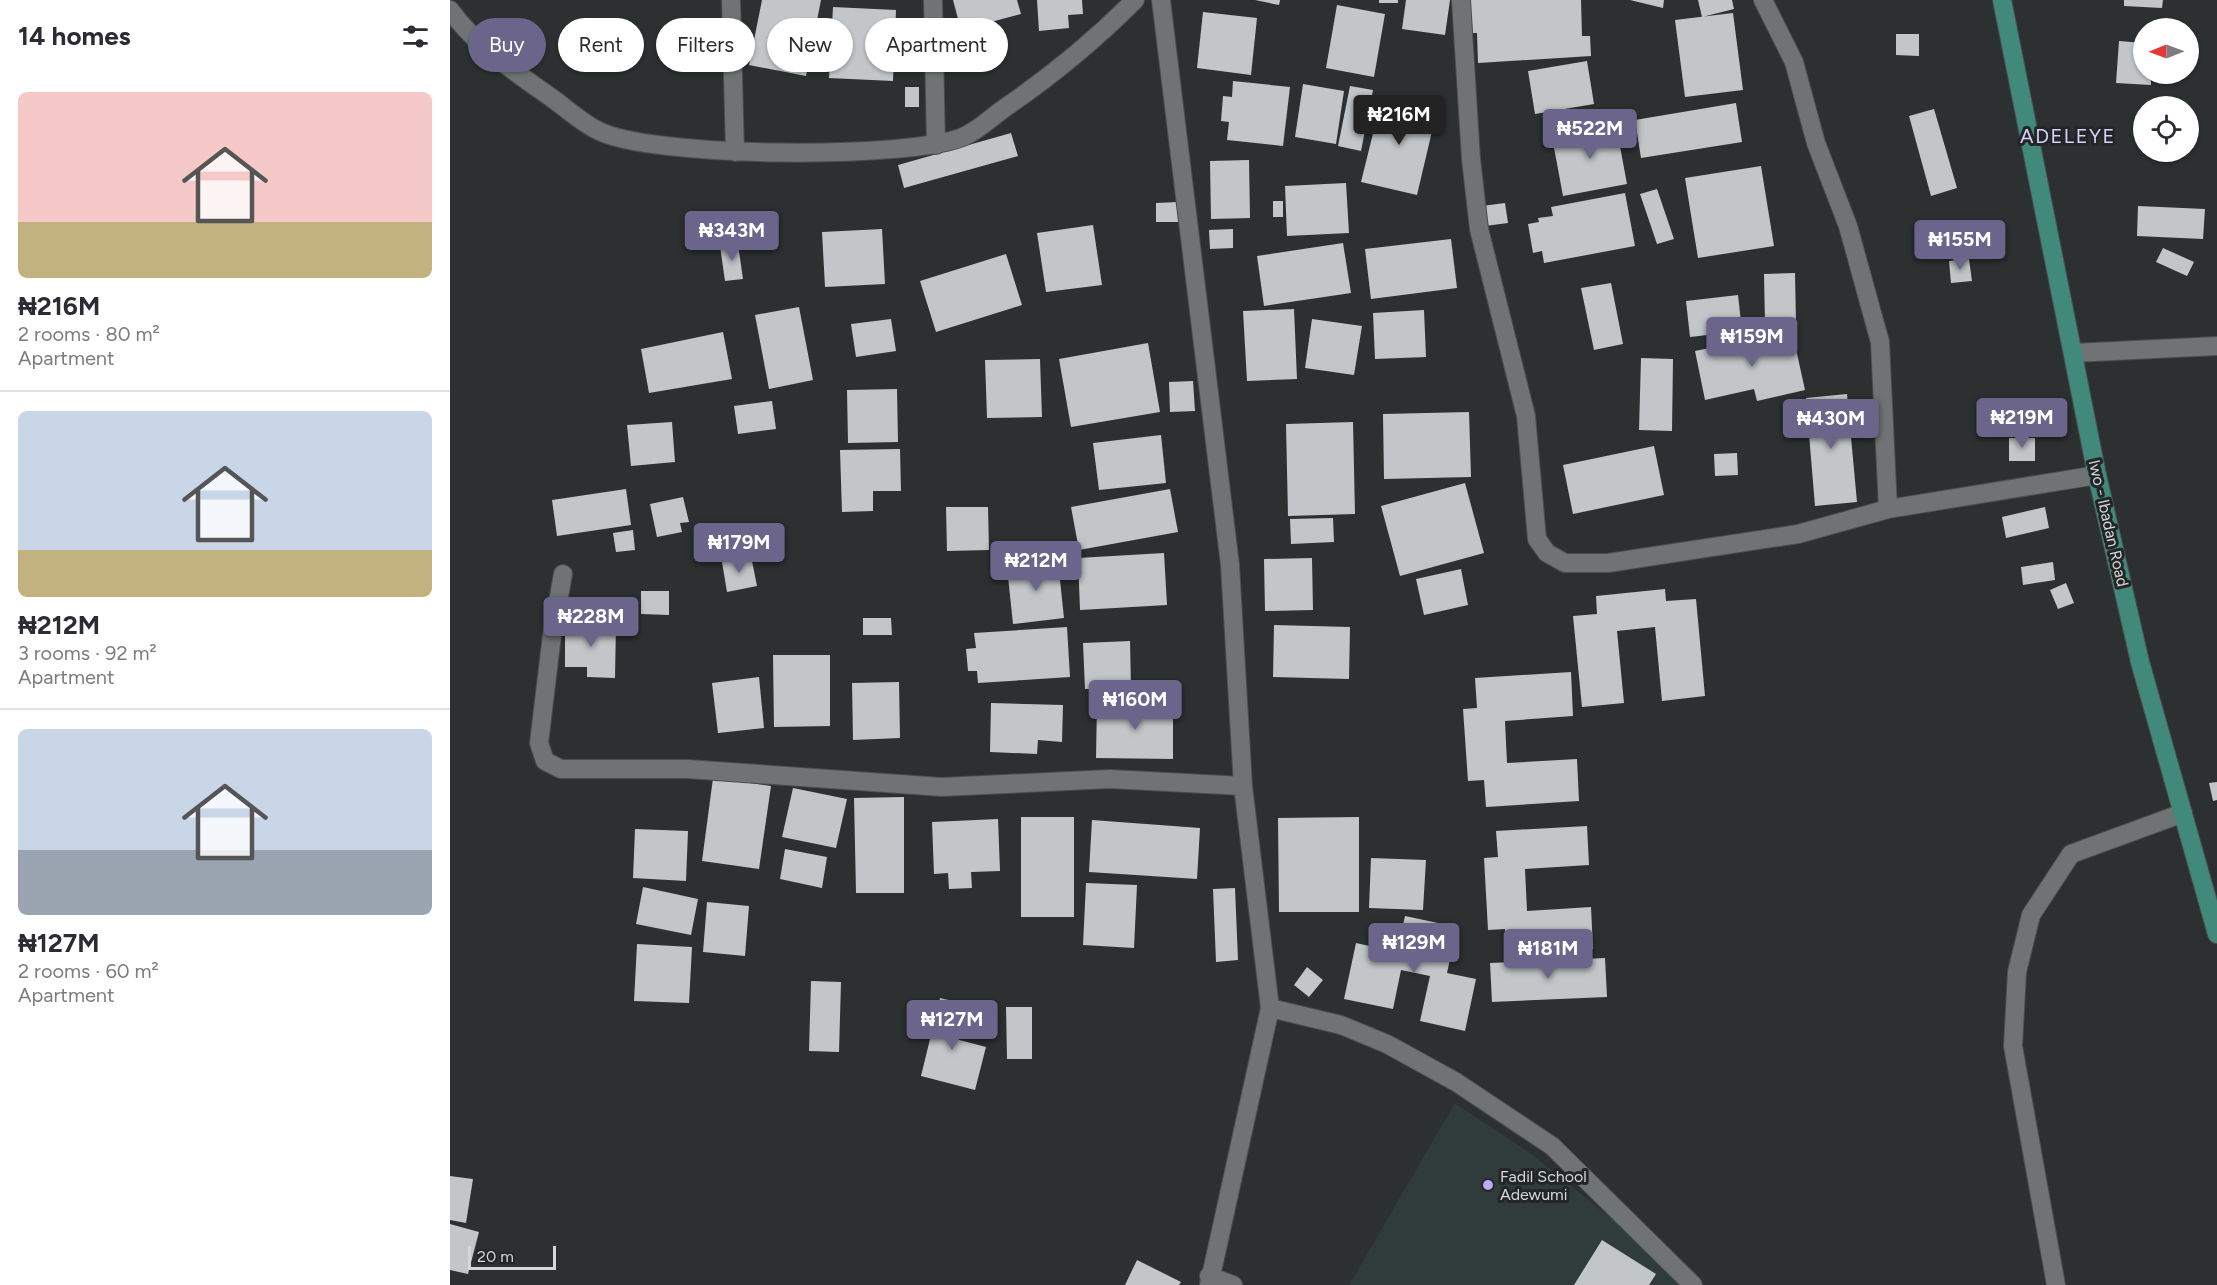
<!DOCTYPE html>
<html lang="en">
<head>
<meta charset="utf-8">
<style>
	body { margin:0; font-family:Figtree,sans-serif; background:#f7f7f7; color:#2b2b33; height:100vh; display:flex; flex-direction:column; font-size:22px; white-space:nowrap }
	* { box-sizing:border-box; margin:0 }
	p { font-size:20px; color:#7c7c81 }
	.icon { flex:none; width:33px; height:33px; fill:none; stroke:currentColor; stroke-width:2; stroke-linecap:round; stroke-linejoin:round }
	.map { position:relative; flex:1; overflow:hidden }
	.side { display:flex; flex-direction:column; background:#fff; width:450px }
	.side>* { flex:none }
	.banner { position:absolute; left:18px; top:18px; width:570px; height:54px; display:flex; gap:12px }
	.needle { width:39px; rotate:269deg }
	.fabs { position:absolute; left:1683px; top:18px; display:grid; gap:12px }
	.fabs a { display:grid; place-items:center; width:66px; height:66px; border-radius:50%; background:#fff; box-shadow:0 2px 4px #0004; font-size:30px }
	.scale { position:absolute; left:18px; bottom:15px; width:88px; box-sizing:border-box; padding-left:6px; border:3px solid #d6d8d8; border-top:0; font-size:16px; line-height:21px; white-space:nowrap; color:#d6d8d8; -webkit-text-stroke:4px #232626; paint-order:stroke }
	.price { position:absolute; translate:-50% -51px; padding:0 14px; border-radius:6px; background:#6b648b; color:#fff; font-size:20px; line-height:39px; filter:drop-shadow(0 2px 3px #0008) }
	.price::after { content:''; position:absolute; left:50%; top:36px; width:18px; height:14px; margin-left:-9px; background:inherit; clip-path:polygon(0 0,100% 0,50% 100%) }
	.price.current { background:#222; color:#fff }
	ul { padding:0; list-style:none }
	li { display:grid; align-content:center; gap:12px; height:318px; padding:0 18px }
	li+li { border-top:2px solid #e1e1e2 }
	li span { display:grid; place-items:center; height:186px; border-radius:9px; color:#555 }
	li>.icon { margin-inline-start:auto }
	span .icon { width:108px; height:108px; fill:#fffc; stroke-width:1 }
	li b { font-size:26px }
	h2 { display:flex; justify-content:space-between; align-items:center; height:72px; padding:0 18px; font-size:26px }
	.tag { padding:0 21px; border-radius:27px; background:#fff; box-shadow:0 2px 4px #0004; font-size:21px; line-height:54px }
	.tag.current { background:#6b648b; color:#fff }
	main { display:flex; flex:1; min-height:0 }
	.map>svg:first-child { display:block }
</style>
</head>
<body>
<main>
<section class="side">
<h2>14 homes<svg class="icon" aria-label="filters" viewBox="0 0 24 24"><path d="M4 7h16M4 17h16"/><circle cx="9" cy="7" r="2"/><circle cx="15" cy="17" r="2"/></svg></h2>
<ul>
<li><span style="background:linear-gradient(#f6c9c9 70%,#c2b280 0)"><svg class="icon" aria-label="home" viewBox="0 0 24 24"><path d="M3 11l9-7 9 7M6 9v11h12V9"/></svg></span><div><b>₦216M</b><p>2 rooms · 80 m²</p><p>Apartment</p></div></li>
<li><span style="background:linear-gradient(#c9d6e8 75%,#c2b280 0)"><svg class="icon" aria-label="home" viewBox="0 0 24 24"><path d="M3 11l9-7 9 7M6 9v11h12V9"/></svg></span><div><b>₦212M</b><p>3 rooms · 92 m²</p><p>Apartment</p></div></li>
<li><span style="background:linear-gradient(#c9d6e8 65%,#9aa5b1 0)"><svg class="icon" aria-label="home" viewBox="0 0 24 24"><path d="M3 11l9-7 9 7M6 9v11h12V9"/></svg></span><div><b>₦127M</b><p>2 rooms · 60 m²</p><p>Apartment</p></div></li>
</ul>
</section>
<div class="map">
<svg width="1767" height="1285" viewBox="0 0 1767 1285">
	<rect width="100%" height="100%" fill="#2c3030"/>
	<path fill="#303b3b" d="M1005,1103L1079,1152L1244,1285H899Z"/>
	<path fill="#c2c6c8" d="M312,0H371L356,76L299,65Z
		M503,0H567L571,14L511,30Z
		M587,0H632L633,14L618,15L619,28L589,31Z
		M805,0H830L829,5Z
		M929,0H948V3H929Z
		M956,0H1000L995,35L952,29Z
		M1021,0H1131L1132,36H1140L1141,56L1028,63L1027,33H1021Z
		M1180,0H1214L1213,8Z
		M1248,0H1282L1284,9L1252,17Z
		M1674,0H1713L1712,8L1674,6Z
		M887,5L935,14L924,77L876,68Z
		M383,7L446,10L443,81L379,78Z
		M753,12L807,18L801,75L747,68Z
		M1283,13L1293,90L1235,97L1225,20Z
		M1446,34H1469V56L1446,55Z
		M1669,41L1694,43V74H1701V85L1666,83Z
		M1137,61L1144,104L1085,114L1078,71Z
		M783,81L840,87L833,146L777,140L779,122L771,121L773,96L782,97Z
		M853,84L894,91L886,144L845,137Z
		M900,86L923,90L911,151L888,146Z
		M455,87H469V107H455Z
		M932,97L987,110L967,195L911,182Z
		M1286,103L1292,142L1191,158L1185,120Z
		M1484,109L1507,188L1481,196L1459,116Z
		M1166,125L1177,184L1113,196L1102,137Z
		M561,133L568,156L454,188L448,165Z
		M799,160L800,218L761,219L760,161Z
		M1311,166L1324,246L1248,258L1235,178Z
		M896,183L899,233L837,236L835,186Z
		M1207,189L1224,239L1207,244L1190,194Z
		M1175,193L1185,246L1094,263L1092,251L1083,253L1078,224L1089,222L1088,218L1103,216L1101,207Z
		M823,201H833V217H823Z
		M728,202L729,222H706V203Z
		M1055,203L1058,223L1035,226L1032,206Z
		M1688,206L1755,209L1753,239L1687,236Z
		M1518,222L1521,240L1493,243L1491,225Z
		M643,225L652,285L596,292L587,233Z
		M432,229L435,284L375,287L372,232Z
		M783,229V248L760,249L759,230Z
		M1001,239L1007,288L921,299L915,249Z
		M893,243L901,293L814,306L807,256Z
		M288,244L293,279L275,281L270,246Z
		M1713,248L1744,262L1737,276L1706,262Z
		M556,254L572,305L486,332L470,281Z
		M1519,259L1522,281L1501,283L1499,261Z
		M1345,273L1346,323L1315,324L1314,274Z
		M1161,283L1173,344L1144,350L1131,288Z
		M1288,295L1292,331L1240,337L1236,301Z
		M349,307L363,380L319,389L305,315Z
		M844,309L847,379L797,381L793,311Z
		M974,310L976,357L925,359L923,313Z
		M441,319L446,351L406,357L401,324Z
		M862,319L912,326L904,375L855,368Z
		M1342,331L1355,390L1307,401L1304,389L1255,400L1245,351Z
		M273,332L282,379L199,393L191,349Z
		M698,343L710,412L621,427L609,359Z
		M1191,358L1223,359L1222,431L1189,430Z
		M590,359L592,417L537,418L535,360Z
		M743,381L745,411L720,412L719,382Z
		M447,389L448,442L398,443L397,390Z
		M1397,394L1407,502L1365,506L1356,398Z
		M322,401L326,429L288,434L284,406Z
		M1019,412L1021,477L934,479L933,414Z
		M222,422L225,462L181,466L177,425Z
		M903,422L905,514L838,516L836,424Z
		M711,435L716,483L649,490L643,443Z
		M1559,438H1585V461H1559Z
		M1204,446L1214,495L1123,514L1113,465Z
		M450,449L451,491H423V511L392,512L390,450Z
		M1287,453L1288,475L1265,476L1264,454Z
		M1015,483L1034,553L950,576L931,506Z
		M176,489L181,525L107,536L102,500Z
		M720,489L728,532L629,550L621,507Z
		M233,497L239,522L230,523L232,532L207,537L200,504Z
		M496,507H538L539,550L497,551Z
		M1595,507L1599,528L1556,538L1552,517Z
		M883,518L884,542L841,544L840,519Z
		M183,530L185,550L166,552L163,533Z
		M714,553L717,605L630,610L628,558Z
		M301,556L307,586L277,592L272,562Z
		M862,558L863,610L815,611L814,559Z
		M608,561L614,618L563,624L557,567Z
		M1603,562L1605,580L1573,585L1571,567Z
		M1011,569L1018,605L974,615L966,579Z
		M1616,583L1624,603L1608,609L1600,590Z
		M1215,589L1216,601L1246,599L1255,696L1212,701L1205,627L1167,631L1174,703L1132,707L1123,616L1147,614L1146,596Z
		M191,591H219V615L191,614Z
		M413,618H441L442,635H413Z
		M115,622L166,623L165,678L137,677V667H115Z
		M824,625L900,627L899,679L823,677Z
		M617,627L620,677L528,683L527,671H518L516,649L526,648L524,633Z
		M680,641L681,688L635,689L633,643Z
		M323,655H380V726L324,727Z
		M1121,672L1123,716L1055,721L1057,763L1127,759L1129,801L1036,807L1034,780L1018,781L1013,709L1027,708L1025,678Z
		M309,677L314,728L268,733L262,683Z
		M449,682L450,738L403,740L402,683Z
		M541,703L613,705L612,742L588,740L587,754L540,752Z
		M647,703L723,704V759L646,758Z
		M263,778L321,786L309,869L252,861Z
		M1767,782V800L1763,801L1759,783Z
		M343,788L397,799L386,848L332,837Z
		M454,797V893H406L404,798Z
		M571,817H624V917H571Z
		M909,817V912H829L828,818Z
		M548,819L550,871L521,872L522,888L499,889L498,873L484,874L482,822Z
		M642,820L750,828L747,879L639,872Z
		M1137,826L1139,865L1075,869L1077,911L1141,907L1143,949L1056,954L1055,929L1038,930L1034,858L1048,857L1046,831Z
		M185,829L238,831L236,881L183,878Z
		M335,849L377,857L372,888L330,879Z
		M921,858L976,860L973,910L919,908Z
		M636,883L687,885L684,948L633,945Z
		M193,887L248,899L241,935L186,924Z
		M785,888L788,960L766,962L763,889Z
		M257,902L299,906L295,956L253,952Z
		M955,916L1007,927L997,973L1026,979L1015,1031L970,1021L980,976L951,970L943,1009L894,999L906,943L947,952Z
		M187,944L242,947L239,1003L184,1001Z
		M1155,958L1157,997L1042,1002L1040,963Z
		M857,967L873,980L859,997L844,985Z
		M361,981L391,982L389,1052L359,1051Z
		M490,998L511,1003L502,1038L536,1047L525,1090L471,1076Z
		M556,1007H582V1059H557Z
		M0,1176L23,1179L16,1223L0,1220Z
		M0,1224L29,1232L18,1274L0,1270Z
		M1152,1240L1206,1274L1199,1285H1124Z
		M687,1260L731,1282L729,1285H675Z"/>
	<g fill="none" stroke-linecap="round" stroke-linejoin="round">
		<defs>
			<path id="street" d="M281,0L285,152
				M483,0L486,145
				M711,0L780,565L793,786L820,1008L759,1285
				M1011,0L1021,159L1029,229L1076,416L1087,539L1097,553L1115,563H1158L1348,534L1438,509L1647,475
				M1313,0L1344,62L1366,143L1398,226L1430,342L1438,509
				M0,10C28,48 68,74 106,101C119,111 133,123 147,130C197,158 463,160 515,136C530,129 543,116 556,107C603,75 645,40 685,0
				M1623,353L1767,346
				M113,574L102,635L89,743L95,761L111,769H238L492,787L660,779L793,786
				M820,1008L891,1025L937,1044L1006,1082L1102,1146L1243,1285
				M759,1276L783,1285
				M1606,1285L1563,1046L1567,972L1581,915L1621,854L1733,813"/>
			<path id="primary" d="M1552,0L1647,475L1690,662L1767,934"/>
		</defs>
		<use href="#street" stroke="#4b4e4e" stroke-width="20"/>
		<use href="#primary" stroke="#4b4e4e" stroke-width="20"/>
		<use href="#street" stroke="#6f7373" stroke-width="18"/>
		<use href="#primary" stroke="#40897b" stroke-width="18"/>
	</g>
	<circle fill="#baaaf7" stroke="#232626" stroke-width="2" cx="1038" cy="1185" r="6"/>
	<g text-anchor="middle" stroke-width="6" stroke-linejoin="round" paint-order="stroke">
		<g font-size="16" fill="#d6d8d8" stroke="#232626">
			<text transform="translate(1659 523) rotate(77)" y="6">Iwo - Ibadan Road</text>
		</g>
		<g font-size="16" fill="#d6d8d8" stroke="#232626" text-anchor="start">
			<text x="1050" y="1182">Fadil School<tspan x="1050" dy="18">Adewumi</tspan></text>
		</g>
		<g font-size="20" letter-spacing="1.5" fill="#d8d0fc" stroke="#232626">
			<text x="1618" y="143">ADELEYE</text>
		</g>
	</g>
</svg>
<div class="fabs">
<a><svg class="needle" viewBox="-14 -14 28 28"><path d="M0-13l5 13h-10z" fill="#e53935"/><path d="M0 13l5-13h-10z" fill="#7c7c81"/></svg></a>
<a><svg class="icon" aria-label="locate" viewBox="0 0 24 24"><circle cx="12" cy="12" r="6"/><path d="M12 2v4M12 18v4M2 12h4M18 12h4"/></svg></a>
</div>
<div class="scale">20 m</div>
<b class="price current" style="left:949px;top:146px">₦216M</b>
<b class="price" style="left:1140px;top:160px">₦522M</b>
<b class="price" style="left:282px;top:262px">₦343M</b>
<b class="price" style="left:1510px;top:271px">₦155M</b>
<b class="price" style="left:1302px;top:368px">₦159M</b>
<b class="price" style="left:1572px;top:449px">₦219M</b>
<b class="price" style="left:1381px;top:450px">₦430M</b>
<b class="price" style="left:289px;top:574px">₦179M</b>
<b class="price" style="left:586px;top:592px">₦212M</b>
<b class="price" style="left:141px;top:648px">₦228M</b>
<b class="price" style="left:685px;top:731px">₦160M</b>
<b class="price" style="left:964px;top:974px">₦129M</b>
<b class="price" style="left:1098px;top:980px">₦181M</b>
<b class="price" style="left:502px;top:1051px">₦127M</b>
<div class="banner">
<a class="tag current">Buy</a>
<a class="tag">Rent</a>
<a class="tag">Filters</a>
<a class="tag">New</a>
<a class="tag">Apartment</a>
</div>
</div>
</main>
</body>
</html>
